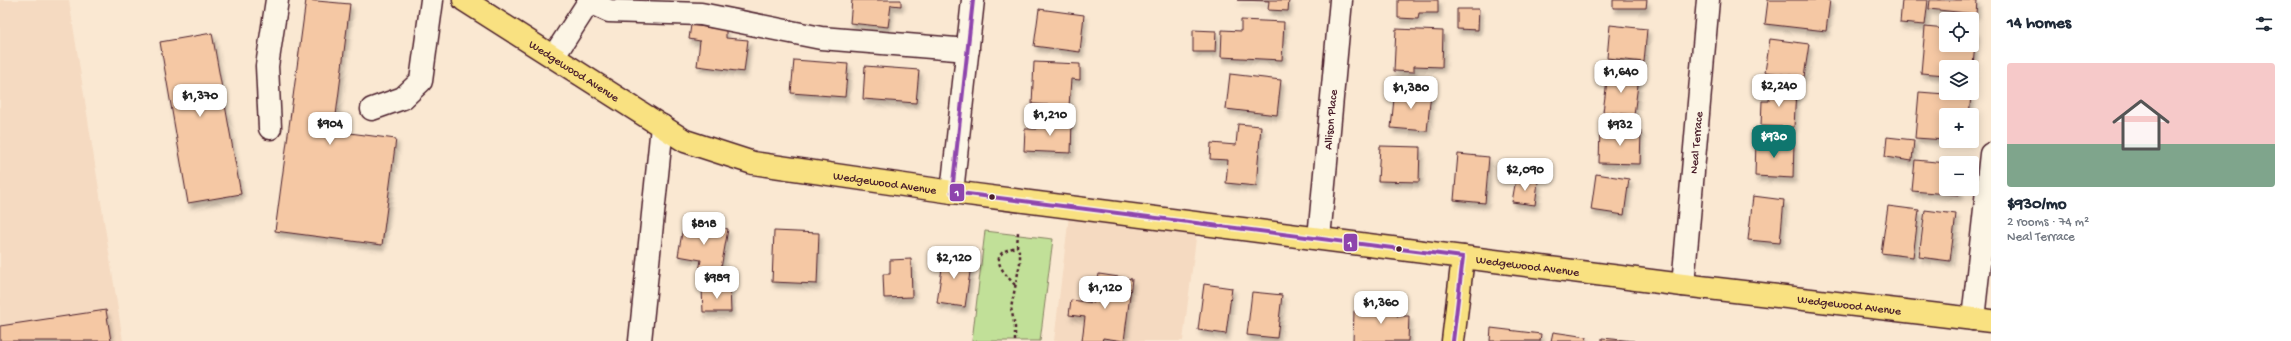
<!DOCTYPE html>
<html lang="en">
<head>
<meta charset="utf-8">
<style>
	body { margin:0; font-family:"Gochi Hand",sans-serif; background:#f2f2f3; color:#1f2937; height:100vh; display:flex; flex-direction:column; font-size:15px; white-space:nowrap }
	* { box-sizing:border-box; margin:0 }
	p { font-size:13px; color:#747a83 }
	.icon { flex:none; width:22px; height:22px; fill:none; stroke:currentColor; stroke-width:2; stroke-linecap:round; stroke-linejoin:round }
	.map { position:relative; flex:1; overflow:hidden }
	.drawer { display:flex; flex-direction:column; background:#fff; width:300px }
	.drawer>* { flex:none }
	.controls { position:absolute; left:1939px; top:12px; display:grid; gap:8px }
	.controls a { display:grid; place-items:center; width:40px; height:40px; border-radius:4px; background:#fff; box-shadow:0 2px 10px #0003; font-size:20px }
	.price { position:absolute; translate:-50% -34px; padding:0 9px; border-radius:8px; background:#fff; color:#222; font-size:13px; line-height:26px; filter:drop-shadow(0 1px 2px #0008) }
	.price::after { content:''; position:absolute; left:50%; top:24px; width:12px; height:9px; margin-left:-6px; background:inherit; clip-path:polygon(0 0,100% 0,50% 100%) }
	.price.selected { background:#0f766e; color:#fff }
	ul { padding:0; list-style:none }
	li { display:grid; align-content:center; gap:8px; height:212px; padding:0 16px }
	li span { display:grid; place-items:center; height:124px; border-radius:4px; color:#555 }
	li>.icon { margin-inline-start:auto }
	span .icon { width:72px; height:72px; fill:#fffc; stroke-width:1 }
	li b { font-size:17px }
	h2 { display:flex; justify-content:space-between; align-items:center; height:48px; padding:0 16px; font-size:17px }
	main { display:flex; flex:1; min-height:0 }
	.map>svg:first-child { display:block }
</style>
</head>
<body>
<main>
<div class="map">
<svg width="1991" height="341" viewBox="0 0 1991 341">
	<defs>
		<filter id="shadow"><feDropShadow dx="2.5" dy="4.5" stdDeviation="2" flood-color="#0004"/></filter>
	</defs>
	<rect width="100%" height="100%" fill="#fae8d2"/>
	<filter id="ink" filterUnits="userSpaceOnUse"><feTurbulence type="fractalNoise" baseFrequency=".025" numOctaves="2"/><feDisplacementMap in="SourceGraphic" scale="8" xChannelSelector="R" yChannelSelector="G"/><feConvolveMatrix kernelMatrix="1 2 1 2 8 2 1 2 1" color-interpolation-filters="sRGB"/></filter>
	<g filter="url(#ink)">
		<path fill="#f5dac1" d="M0,0H69L123,341H0Z
			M1070,207L1198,223L1183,341H1054Z"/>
		<path fill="#c1e098" stroke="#868062" d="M985,231L1053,239L1040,341H972Z"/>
		<path fill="#f5c8a4" stroke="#4a1f2b" filter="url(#shadow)" d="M306,0L350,4L334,131L396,139L382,245L275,231Z
			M852,0H901V6L891,5L888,27L850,23Z
			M1237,0H1289L1288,11L1268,10L1269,1Z
			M1398,0H1438V13H1419L1418,19L1398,18Z
			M1613,0H1647L1646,8H1613Z
			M1768,0H1830L1826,31L1765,24Z
			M1902,0H1928L1925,25L1900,23Z
			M1930,0H1977L1976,14L1929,9Z
			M1039,9L1084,15L1080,52L1034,46Z
			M1457,9H1479L1478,30L1457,29Z
			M1241,20L1284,22L1282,60L1221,57L1222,30L1241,31Z
			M691,25L726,30V38L748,40L744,72L697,66L700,41L689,39Z
			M1610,25L1647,29L1644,62L1607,58Z
			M1925,27L1946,29V45H1972V31L1976,32L1972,77V67H1946V75L1921,73Z
			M1396,29L1443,31L1442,67L1414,66V72L1394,71Z
			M1193,30L1216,31L1215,52H1193Z
			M212,33L241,194L188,203L160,42Z
			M1770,39L1809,44L1804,77L1765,72Z
			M794,60L848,64L845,97L791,93Z
			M1034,62L1080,64V80L1071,79L1069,106L1032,104Z
			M865,66L919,70L916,103L863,99Z
			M1608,73L1639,77L1634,115L1603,112Z
			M1230,74L1281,80L1277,115L1226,109Z
			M1770,88L1796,89L1794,127L1761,126L1762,101H1769Z
			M1395,89L1431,93L1427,131L1391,128Z
			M1919,92L1971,96L1969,115H1946V140L1915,138Z
			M1038,119L1072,120L1071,153L1024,151L1025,129H1037Z
			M1238,124L1261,126L1256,186L1226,183L1228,160L1210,159L1211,143L1236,145Z
			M1600,129L1641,131L1640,164L1599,163Z
			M1887,137L1914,140L1912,161L1885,157Z
			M1756,140L1794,142L1793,178L1755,176Z
			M1380,146L1420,147L1419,182L1378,181Z
			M1458,154L1489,157L1485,203L1454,200Z
			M1915,160L1947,163L1946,189H1960L1959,195L1912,191Z
			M1596,174L1629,179L1624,215L1591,210Z
			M1516,179L1538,182L1535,205L1512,202Z
			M1753,196L1784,200L1780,243L1748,240Z
			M1888,206L1919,210L1913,257L1881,253Z
			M1925,210L1956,214L1950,261L1919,257Z
			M684,221L728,229L720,274L699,271L701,260L678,256Z
			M774,231L819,233L817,284L772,282Z
			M944,254L972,258L965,307L937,303Z
			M911,259L912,297L884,298L883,274H890V260Z
			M1099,274L1132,279L1124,341L1103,338L1102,341H1082L1085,317L1069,315L1071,300L1094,303Z
			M1204,284L1232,288L1226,334L1198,330Z
			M730,288L731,312H703L702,289Z
			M1252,292L1282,295L1277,338L1247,335Z
			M1374,304L1397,306V316H1409L1408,341H1353L1354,311L1374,312Z
			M106,310L111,341H0V326Z
			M1491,328L1541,334L1540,341H1490Z
			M1553,332L1587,337L1586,341H1551Z
			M1602,338L1634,341H1602Z"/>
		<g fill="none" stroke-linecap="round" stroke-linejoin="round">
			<defs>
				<g id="minor">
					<path d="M589,2L609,11L701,14L821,38L968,50"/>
					<path d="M554,56L590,0"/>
					<path d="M372,109L403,98L421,81L432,0"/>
					<path d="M270,128L267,66L277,0"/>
					<path d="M952,192L973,0"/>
					<path id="s1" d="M1319,238L1341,0"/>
					<path id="s2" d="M1683,285L1708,0"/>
					<path d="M1973,319L1991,154"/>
					<path d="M640,341L662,126"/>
				</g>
				<g id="major">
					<path id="s3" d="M464,0L685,141L753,163L952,192L1683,285L1991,321"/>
					<path d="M1453,341L1463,257"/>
				</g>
			</defs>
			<use href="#minor" stroke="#4a1f2b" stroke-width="25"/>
			<use href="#major" stroke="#4a1f2b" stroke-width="25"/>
			<path stroke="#4a1f2b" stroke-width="2.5" stroke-dasharray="3 3" stroke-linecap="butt" d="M1015,285C1001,270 986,253 1017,247
				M1015,341V327L1011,308L1020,263V253L1017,247L1018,232"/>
			<use href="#minor" stroke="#fcf5e5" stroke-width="22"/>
			<use href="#major" stroke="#f9e181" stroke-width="22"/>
			<defs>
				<path id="bus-1" d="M973,0L952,192L1463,257L1453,341"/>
			</defs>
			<use href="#bus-1" stroke="#fcf5e5" stroke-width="7"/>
			<use href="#bus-1" stroke="#8e44ad" stroke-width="4"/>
		</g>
	</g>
	<g fill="#4a1f2b" stroke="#fcf5e5" stroke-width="1.5">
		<circle cx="992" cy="197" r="3.5"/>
		<circle cx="1399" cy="249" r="3.5"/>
	</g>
	<g text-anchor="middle" stroke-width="3" stroke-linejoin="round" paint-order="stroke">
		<g font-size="12" fill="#4a1f2b" stroke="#fcf5e5">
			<text dy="4" stroke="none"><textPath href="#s3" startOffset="131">Wedgewood Avenue</textPath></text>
			<text dy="4" stroke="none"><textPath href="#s1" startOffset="119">Allison Place</textPath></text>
			<text dy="4" stroke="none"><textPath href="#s2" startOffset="143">Neal Terrace</textPath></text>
			<text dy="4" stroke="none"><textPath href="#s3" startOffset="467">Wedgewood Avenue</textPath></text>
			<text dy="4" stroke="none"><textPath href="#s3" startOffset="1115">Wedgewood Avenue</textPath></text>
			<text dy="4" stroke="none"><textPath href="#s3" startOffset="1439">Wedgewood Avenue</textPath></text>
		</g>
	</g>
	<g stroke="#fcf5e5" stroke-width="1.5">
		<rect x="949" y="183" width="16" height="19" rx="4" fill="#8e44ad"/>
		<rect x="1343" y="233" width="15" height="19" rx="4" fill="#8e44ad"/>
	</g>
	<g font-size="11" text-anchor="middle" font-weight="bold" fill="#fff">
		<text x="957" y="196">1</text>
		<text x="1350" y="247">1</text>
	</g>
</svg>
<div class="controls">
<a><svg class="icon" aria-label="locate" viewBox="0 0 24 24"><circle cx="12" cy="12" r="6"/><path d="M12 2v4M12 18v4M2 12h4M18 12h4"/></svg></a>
<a><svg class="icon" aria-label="layers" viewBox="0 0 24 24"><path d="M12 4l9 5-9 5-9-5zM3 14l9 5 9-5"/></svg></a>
<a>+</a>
<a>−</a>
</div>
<b class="price" style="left:1621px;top:94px">$1,640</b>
<b class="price" style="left:1779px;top:108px">$2,240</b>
<b class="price" style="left:1411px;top:110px">$1,380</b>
<b class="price" style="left:200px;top:118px">$1,370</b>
<b class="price" style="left:1050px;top:137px">$1,210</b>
<b class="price" style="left:330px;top:146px">$904</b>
<b class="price" style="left:1620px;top:147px">$932</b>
<b class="price selected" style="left:1774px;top:159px">$930</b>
<b class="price" style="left:1525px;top:192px">$2,090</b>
<b class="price" style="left:704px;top:246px">$818</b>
<b class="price" style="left:954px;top:280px">$2,120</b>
<b class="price" style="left:717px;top:300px">$989</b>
<b class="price" style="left:1105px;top:310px">$1,120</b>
<b class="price" style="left:1381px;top:325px">$1,360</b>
</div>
<section class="drawer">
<h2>14 homes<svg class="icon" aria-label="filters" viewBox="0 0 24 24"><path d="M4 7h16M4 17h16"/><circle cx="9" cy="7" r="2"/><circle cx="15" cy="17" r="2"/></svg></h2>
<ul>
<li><span style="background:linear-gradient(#f6c9c9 65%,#7fa58c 0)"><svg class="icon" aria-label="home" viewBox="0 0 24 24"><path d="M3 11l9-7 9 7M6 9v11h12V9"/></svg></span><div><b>$930/mo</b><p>2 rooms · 74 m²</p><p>Neal Terrace</p></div></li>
</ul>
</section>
</main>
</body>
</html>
